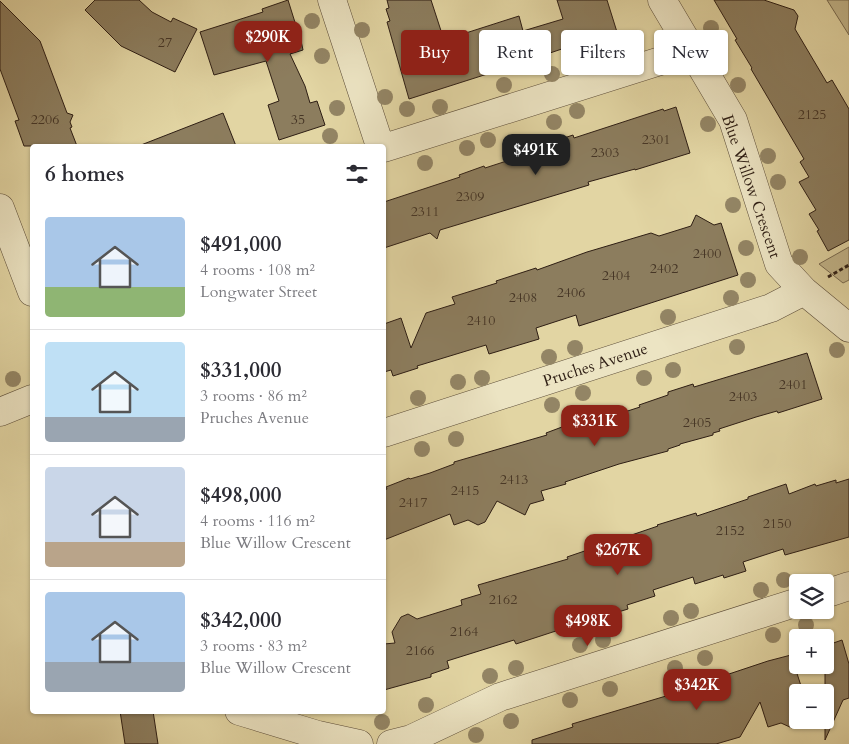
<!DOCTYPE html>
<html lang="en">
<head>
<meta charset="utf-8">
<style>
	body { margin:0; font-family:Cardo,serif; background:#f7f7f7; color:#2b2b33; height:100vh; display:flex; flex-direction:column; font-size:19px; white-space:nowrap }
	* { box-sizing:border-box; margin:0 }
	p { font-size:16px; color:#7c7c81 }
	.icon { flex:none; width:28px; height:28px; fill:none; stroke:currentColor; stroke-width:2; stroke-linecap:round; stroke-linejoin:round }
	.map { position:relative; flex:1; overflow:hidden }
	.drawer { position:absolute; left:30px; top:144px; width:356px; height:570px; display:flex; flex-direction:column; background:#fff; border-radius:5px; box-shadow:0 1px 4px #0004 }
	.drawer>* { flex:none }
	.hud { position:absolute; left:401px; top:30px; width:372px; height:45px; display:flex; gap:10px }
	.controls { position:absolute; left:789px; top:574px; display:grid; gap:10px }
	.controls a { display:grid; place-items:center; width:45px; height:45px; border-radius:5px; background:#fff; box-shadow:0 1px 4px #0004; font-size:25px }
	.price { position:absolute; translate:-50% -42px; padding:0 11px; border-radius:10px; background:#8f2418; color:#fff; font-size:16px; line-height:32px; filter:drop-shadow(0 1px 2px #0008) }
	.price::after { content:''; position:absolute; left:50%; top:30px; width:15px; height:11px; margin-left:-8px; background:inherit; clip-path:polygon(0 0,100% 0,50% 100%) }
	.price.active { background:#222; color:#fff }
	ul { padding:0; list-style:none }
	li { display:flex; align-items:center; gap:15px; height:125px; padding:0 15px }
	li+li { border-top:1px solid #e1e1e2 }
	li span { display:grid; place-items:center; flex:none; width:140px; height:100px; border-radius:5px; color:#555 }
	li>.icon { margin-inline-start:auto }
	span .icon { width:60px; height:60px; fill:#fffc; stroke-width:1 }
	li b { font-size:21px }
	h2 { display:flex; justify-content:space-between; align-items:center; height:60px; padding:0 15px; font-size:21px }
	.chip { padding:0 18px; border-radius:5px; background:#fff; box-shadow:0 1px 4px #0004; font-size:18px; line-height:45px }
	.chip.active { background:#8f2418; color:#fff }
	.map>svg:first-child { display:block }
</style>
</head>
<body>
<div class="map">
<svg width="849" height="744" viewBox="0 0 849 744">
	<rect width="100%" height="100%" fill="#e2d5a3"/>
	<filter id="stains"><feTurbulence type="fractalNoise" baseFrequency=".004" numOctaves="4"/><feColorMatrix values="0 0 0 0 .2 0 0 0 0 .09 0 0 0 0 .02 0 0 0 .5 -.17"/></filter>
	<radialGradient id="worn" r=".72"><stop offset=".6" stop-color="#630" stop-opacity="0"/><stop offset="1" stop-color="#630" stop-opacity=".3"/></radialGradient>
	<path fill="#c3b68b" stroke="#786a50" d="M827,0H849V35Z
		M849,247V280L843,283L819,264Z"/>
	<path fill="#8c7d5e" stroke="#2e1e14" d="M95,0H139L152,12L171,22L173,18L197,29L175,72L121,46L85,10Z
		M288,0L298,32L299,31L303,50L290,54L305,86L310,103L317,101L325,125L279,140L268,105L279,101L266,61L214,75L200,32L263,12L262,9Z
		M387,0H431L444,40L519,16L523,31L563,19L557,0H607L617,32L597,39V37L503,69L409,99L387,22L390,21L386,9L389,8Z
		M714,0H764L794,10L798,16L795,29L827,83L832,80L849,109V240L828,251L817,231L819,230L809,214L816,210L799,182L809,177L800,162L804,159L751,69L752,68L735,40L737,39Z
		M0,1L40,41L67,113L73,115L70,122L72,127L70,128L77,146H24L15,121L19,120L0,69Z
		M676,107L690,153L635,170V169L588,182L589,185L440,230L437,239L430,233L384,248V202L460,177L459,175L484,166L485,168L550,147L549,143L573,135L574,138L663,109L664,111Z
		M223,113L236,146H141V145Z
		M696,215L714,225L721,223L738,275L579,326L576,315L536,328L539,339L489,354L486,345L417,366L418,368L393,376L391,370L384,372V324L401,318L411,348L426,313L455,304L452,297L497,283L496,281L536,268L537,270L587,252L651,233L659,236L691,226Z
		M807,353L822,399L778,413L777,411L756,417L719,429L720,431L713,433V435L680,444V445L668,449V451L619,464L565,482L566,484L541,491L544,500L530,504L525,515L497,501L485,522L478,525L468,520L454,525L450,514L384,540V490L387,489L386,487L409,478L410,479L430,473L454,464V462L547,435L546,433L570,424L572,429L640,407L639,405L668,395V392L693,384L694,387Z
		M849,479V537L785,555L783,549L743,562L746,571L724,578L723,575L695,584L693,577L653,590L655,596L627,605L628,609L605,616L602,606L562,619L565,628L516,644L514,640L447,661L449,668L431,674V677L384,690V644L395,643L392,632L401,617L408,614L417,619L462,605L461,600L481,594L478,585L568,559L567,557L658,526L657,525L696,513L697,516L748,499V497L786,484L789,494L815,484L816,486L836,480V483Z
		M842,640L849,664V698L843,700L825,740V646Z
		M791,655L803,692H798V718L792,728L781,723L768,727L760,702L740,737L716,744H532V740L573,727L572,724L703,685L702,683L768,661Z
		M120,711H153L158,744H125Z"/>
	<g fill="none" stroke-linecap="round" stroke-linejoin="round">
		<defs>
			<path id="minor" d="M332,0L380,146
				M662,0L733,120L779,264L804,291L849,328
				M384,148L692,51
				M0,208L32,292
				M0,412L32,399
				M384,433L771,308L804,291
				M825,594L849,586
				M239,711L318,735L359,744
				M391,744L411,739L500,697L798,602"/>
		</defs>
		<use href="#minor" stroke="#5b4c38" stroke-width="29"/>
		<path stroke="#2e1e14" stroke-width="3" stroke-dasharray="4 2.5" stroke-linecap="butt" d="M828,277L849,265"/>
		<use href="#minor" stroke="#ece4c3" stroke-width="28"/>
	</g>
	<g fill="#938565">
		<circle cx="312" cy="21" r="8"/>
		<circle cx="711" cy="28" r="8"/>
		<circle cx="362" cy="30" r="8"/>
		<circle cx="322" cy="56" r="8"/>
		<circle cx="600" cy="61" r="8"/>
		<circle cx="552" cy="74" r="8"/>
		<circle cx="504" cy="85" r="8"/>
		<circle cx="738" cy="85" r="8"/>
		<circle cx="385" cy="97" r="8"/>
		<circle cx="440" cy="107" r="8"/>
		<circle cx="337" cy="108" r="8"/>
		<circle cx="407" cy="109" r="8"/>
		<circle cx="577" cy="111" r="8"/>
		<circle cx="554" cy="122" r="8"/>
		<circle cx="708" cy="124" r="8"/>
		<circle cx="330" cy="136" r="8"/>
		<circle cx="488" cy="140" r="8"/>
		<circle cx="467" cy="148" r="8"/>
		<circle cx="768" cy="156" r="8"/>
		<circle cx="425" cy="163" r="8"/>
		<circle cx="778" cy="182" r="8"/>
		<circle cx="733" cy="205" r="8"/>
		<circle cx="746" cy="248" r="8"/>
		<circle cx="800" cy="257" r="8"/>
		<circle cx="748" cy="280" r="8"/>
		<circle cx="731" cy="298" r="8"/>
		<circle cx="668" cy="317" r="8"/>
		<circle cx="737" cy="347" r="8"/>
		<circle cx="575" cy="348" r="8"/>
		<circle cx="837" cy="350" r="8"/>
		<circle cx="549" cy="357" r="8"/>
		<circle cx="673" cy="370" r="8"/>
		<circle cx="482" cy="378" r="8"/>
		<circle cx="644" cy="378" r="8"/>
		<circle cx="13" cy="379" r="8"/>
		<circle cx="458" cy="382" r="8"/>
		<circle cx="583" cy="393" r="8"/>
		<circle cx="418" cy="398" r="8"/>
		<circle cx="552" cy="405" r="8"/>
		<circle cx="456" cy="439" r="8"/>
		<circle cx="422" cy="449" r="8"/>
		<circle cx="784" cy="580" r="8"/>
		<circle cx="761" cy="590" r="8"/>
		<circle cx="691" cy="611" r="8"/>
		<circle cx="671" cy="618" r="8"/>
		<circle cx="806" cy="625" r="8"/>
		<circle cx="773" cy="635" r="8"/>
		<circle cx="603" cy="640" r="8"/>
		<circle cx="580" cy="645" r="8"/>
		<circle cx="705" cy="658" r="8"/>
		<circle cx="516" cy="668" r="8"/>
		<circle cx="675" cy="668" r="8"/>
		<circle cx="490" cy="676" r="8"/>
		<circle cx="610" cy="689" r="8"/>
		<circle cx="570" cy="700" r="8"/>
		<circle cx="426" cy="705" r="8"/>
		<circle cx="511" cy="721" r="8"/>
		<circle cx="382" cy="722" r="8"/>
		<circle cx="476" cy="735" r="8"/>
	</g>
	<g text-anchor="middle" stroke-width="5" stroke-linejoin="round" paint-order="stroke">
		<g font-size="14" fill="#463626">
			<text x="165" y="47">27</text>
			<text x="812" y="119">2125</text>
			<text x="45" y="124">2206</text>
			<text x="298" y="124">35</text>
			<text x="656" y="144">2301</text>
			<text x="605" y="157">2303</text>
			<text x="470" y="201">2309</text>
			<text x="425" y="216">2311</text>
			<text x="707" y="258">2400</text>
			<text x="664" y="273">2402</text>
			<text x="616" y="280">2404</text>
			<text x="571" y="297">2406</text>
			<text x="523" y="302">2408</text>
			<text x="481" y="325">2410</text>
			<text x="793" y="389">2401</text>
			<text x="743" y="401">2403</text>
			<text x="697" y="427">2405</text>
			<text x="514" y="484">2413</text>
			<text x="465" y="495">2415</text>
			<text x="413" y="507">2417</text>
			<text x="777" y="528">2150</text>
			<text x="730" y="535">2152</text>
			<text x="503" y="604">2162</text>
			<text x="464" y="636">2164</text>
			<text x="420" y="655">2166</text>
		</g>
		<g font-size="16" fill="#2e1e14" stroke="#ece4c3">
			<text transform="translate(752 186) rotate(71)" y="6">Blue Willow Crescent</text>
			<text transform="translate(595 364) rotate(-18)" y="6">Pruches Avenue</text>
		</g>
	</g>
	<rect width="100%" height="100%" filter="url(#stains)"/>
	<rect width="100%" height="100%" fill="url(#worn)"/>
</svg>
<div class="controls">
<a><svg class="icon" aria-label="layers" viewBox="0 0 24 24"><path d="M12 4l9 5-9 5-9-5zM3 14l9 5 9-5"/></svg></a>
<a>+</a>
<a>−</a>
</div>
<b class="price" style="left:268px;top:63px">$290K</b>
<b class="price active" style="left:536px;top:176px">$491K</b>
<b class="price" style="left:595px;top:447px">$331K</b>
<b class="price" style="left:618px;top:576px">$267K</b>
<b class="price" style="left:588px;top:647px">$498K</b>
<b class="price" style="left:697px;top:711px">$342K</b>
<div class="hud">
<a class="chip active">Buy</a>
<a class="chip">Rent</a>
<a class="chip">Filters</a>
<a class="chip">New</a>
</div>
<section class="drawer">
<h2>6 homes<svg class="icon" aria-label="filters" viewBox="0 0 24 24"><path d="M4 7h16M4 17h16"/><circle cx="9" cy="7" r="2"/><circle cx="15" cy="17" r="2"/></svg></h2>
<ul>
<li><span style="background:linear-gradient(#a9c7e8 70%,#8fb573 0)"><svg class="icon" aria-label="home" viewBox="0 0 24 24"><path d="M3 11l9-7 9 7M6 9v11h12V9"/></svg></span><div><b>$491,000</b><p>4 rooms · 108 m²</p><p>Longwater Street</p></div></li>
<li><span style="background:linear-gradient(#bfe0f5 75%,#9aa5b1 0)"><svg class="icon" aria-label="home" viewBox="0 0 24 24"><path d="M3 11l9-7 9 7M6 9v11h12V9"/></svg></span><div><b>$331,000</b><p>3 rooms · 86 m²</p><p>Pruches Avenue</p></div></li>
<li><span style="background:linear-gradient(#c9d6e8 75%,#b9a48a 0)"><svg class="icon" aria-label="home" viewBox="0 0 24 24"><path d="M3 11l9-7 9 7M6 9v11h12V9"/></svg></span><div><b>$498,000</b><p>4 rooms · 116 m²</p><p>Blue Willow Crescent</p></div></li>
<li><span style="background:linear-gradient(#a9c7e8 70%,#9aa5b1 0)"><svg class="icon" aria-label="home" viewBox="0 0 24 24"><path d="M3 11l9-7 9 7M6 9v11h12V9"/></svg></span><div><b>$342,000</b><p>3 rooms · 83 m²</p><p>Blue Willow Crescent</p></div></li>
</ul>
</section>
</div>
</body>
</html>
